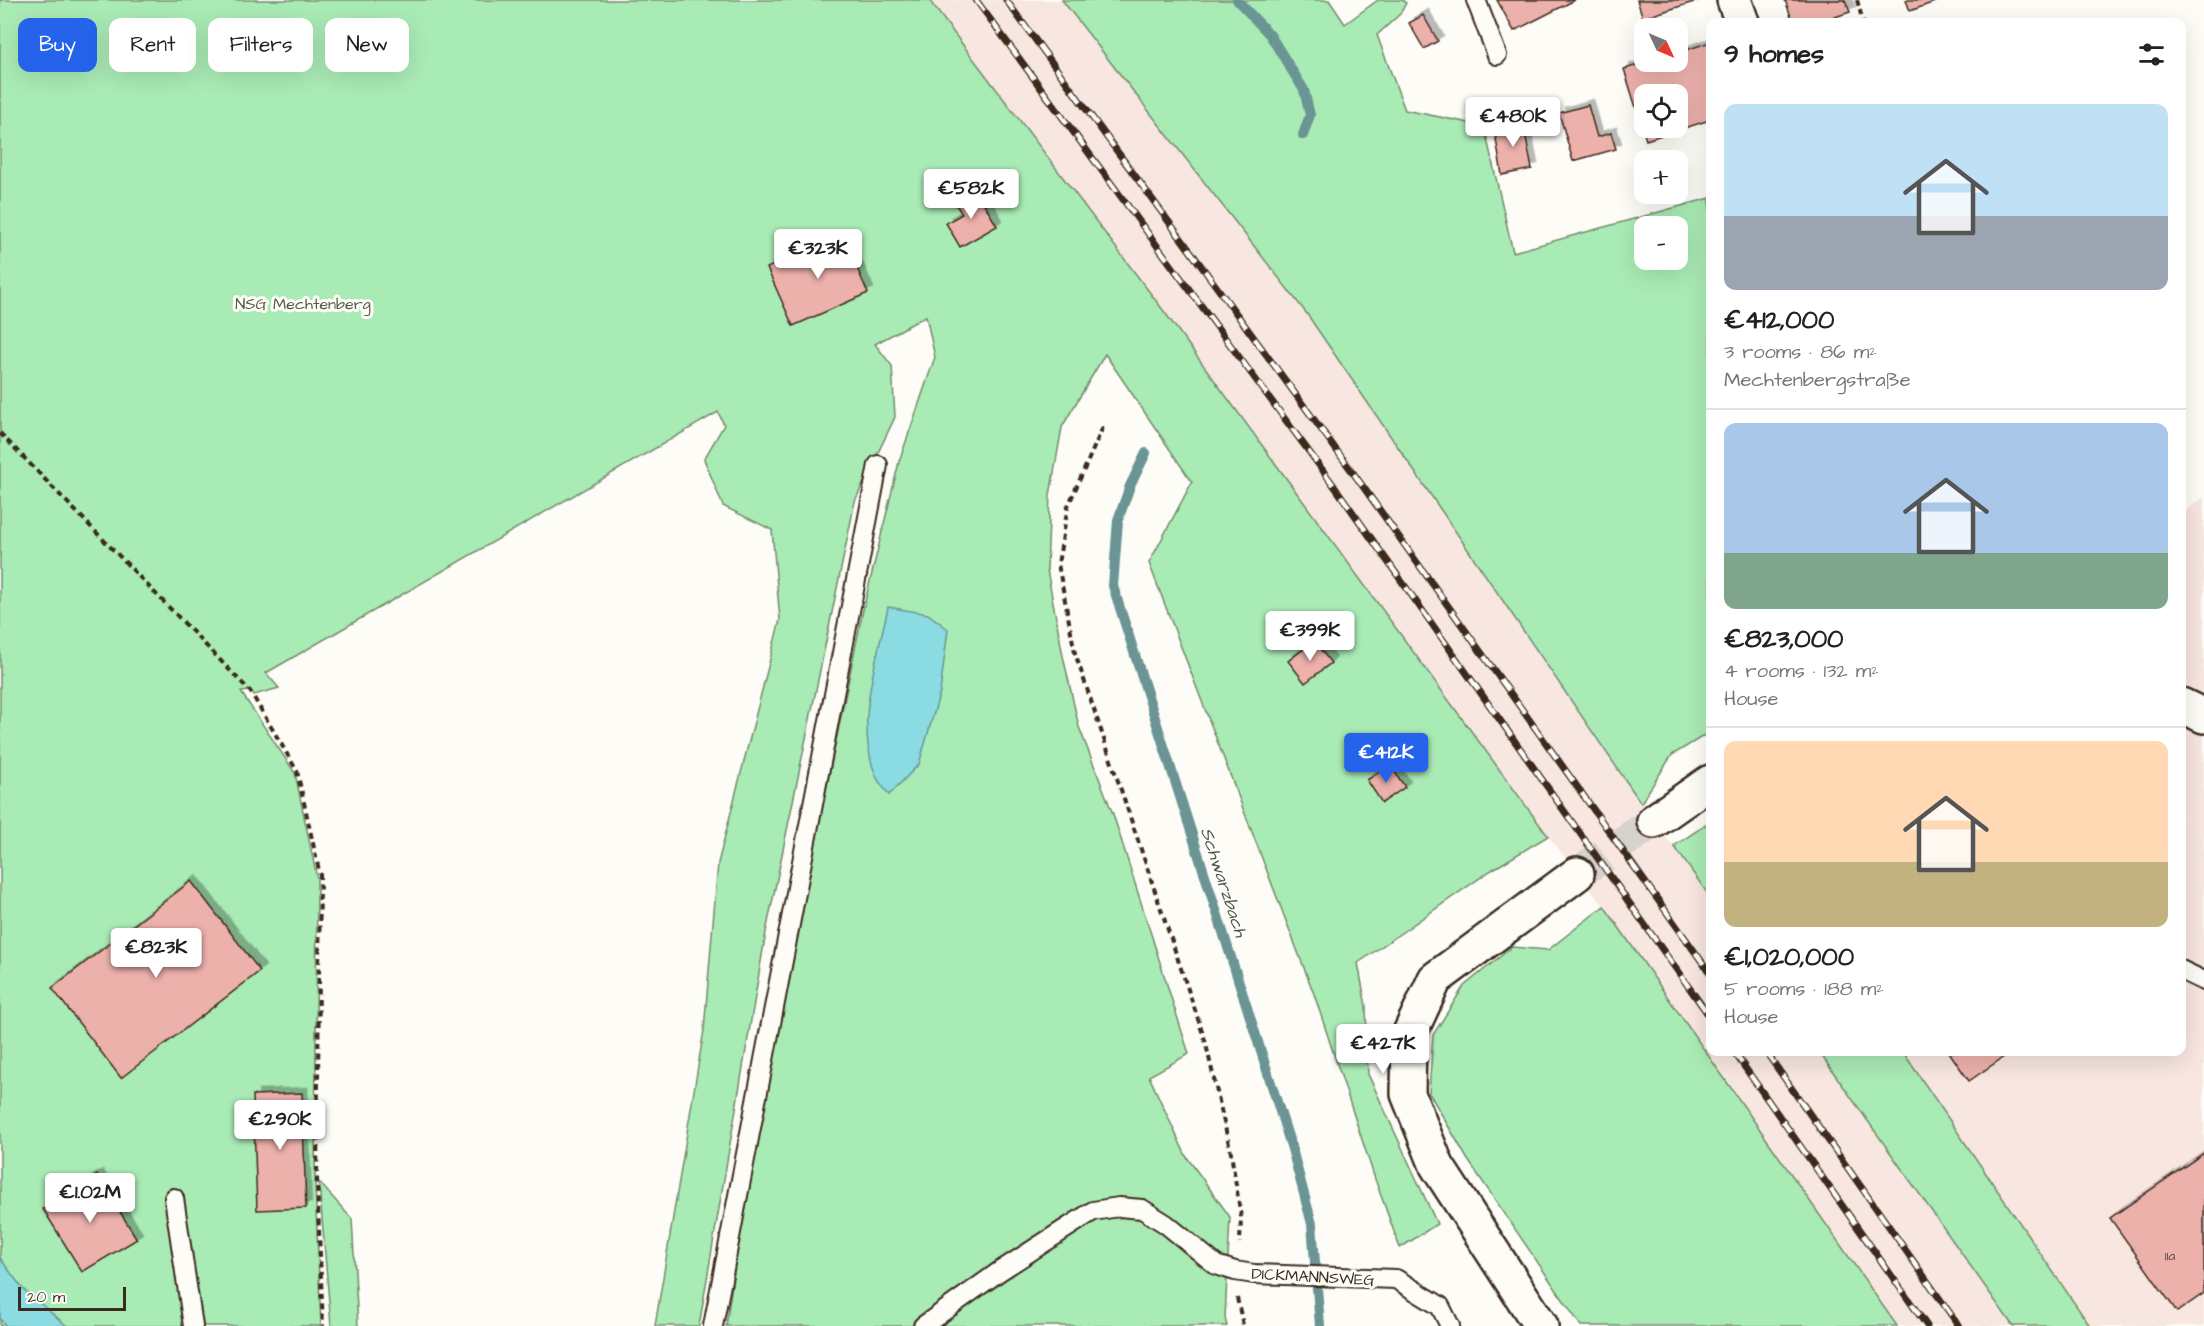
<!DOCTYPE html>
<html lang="en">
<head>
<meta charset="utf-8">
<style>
	body { margin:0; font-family:"Architects Daughter",sans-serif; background:#f6f6f6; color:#222; height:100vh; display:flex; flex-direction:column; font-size:22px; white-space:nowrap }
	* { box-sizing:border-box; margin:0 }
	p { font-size:20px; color:#767676 }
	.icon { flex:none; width:33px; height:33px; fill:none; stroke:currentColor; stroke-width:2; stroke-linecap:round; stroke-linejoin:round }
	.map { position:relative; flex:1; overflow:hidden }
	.sheet { position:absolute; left:1706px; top:18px; width:480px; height:1038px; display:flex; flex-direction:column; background:#fff; border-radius:12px; box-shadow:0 6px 24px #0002 }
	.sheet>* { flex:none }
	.banner { position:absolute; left:18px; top:18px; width:570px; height:54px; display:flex; gap:12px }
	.needle { width:39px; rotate:134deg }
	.controls { position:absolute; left:1634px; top:18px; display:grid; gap:12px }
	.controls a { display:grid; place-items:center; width:54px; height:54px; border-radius:12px; background:#fff; box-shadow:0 6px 24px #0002; font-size:30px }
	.scale { position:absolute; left:18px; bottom:15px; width:108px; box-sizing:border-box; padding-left:6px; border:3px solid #3b2a1e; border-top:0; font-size:16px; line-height:21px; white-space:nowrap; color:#3b2a1e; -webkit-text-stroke:4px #fdfcf7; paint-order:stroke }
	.price { position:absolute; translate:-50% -51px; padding:0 14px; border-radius:6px; background:#fff; color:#222; font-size:20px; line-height:39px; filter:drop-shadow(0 2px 3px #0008) }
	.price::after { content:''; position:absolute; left:50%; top:36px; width:18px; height:14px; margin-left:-9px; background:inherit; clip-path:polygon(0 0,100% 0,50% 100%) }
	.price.current { background:#2563eb; color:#fff }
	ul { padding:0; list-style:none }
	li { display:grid; align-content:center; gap:12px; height:318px; padding:0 18px }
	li+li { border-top:2px solid #e0e0e0 }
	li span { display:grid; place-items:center; height:186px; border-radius:12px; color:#555 }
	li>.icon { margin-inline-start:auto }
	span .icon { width:108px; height:108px; fill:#fffc; stroke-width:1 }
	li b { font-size:26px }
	h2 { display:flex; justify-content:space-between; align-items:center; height:72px; padding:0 18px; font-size:26px }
	.chip { padding:0 21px; border-radius:12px; background:#fff; box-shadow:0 6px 24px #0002; font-size:21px; line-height:54px }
	.chip.current { background:#2563eb; color:#fff }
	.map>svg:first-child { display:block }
</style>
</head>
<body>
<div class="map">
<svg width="2204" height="1326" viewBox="0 0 2204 1326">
	<defs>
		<filter id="shadow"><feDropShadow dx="5.5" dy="-5.5" stdDeviation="0" flood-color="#0004"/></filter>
	</defs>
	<rect width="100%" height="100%" fill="#fdfcf7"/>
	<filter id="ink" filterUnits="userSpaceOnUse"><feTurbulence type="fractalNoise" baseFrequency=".0167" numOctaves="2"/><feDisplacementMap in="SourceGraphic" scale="12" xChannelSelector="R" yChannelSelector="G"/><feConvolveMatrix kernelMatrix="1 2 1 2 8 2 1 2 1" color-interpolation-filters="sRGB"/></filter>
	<g filter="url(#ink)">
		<path fill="#f8e6e0" d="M929,0H1062L1307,314L1641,803L1710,897V1052H1819L2013,1326H1897L1604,906L1548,836L1163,310Z
			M2204,497V1326H2090L1903,1052H2181V514Z"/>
		<path fill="#a9ebb5" stroke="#728a6a" stroke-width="1.5" fill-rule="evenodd" d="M0,0H929L1163,310L1548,836L1490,871L1358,963L1366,1006L1368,1074L1437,1224L1400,1248L1375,1179L1314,994L1149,563L1192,482L1105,354L1062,427L1050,495L1047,570L1063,656L1079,727L1113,814L1189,1054L1149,1076L1186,1156L1230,1217L1225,1318L1227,1326H726L751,1155L863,610L899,462L935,357L926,316L875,344L892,366L895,417L855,501L766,932L699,1326H655L704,1030L718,863L780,620L772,530L723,506L704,459L724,425L718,412L266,673L279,688L254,695L250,691L241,692L295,773L317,878L315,1183L321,1326H0Z
			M1062,0H1329L1345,24L1378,0H1402L1406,3L1400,14L1377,35L1405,110L1484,126L1513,252L1710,198V732L1672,755L1641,803L1307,314ZM1644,226H1677V260H1644Z
			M1710,822V897L1674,846Z
			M1604,906L1897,1326H1581L1468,1160L1429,1093L1433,1035L1464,986L1512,947L1548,950Z
			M1819,1052H1903L2090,1326H2013Z
			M319,1182L352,1219L358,1326H331Z"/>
		<path fill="#8adce2" stroke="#6a9594" stroke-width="1.5" d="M888,607L928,614L948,629L940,692L919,764L889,795C885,789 879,783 876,776C854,722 877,661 888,607Z
			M0,1258L22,1288L67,1326H6L0,1319Z"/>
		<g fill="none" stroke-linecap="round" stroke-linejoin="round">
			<path stroke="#6a9594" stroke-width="10" d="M1237,0L1270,35L1304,90L1310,115L1303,135
				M1146,453L1130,486L1118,520L1113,586L1292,1149L1312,1224L1320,1326"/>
		</g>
		<path fill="#edb1ac" stroke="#3b2a1e" stroke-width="1.5" fill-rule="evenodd" filter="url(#shadow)" d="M1497,0H1575L1514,31Z
			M1637,0H1700L1643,18Z
			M1785,0H1845L1850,12L1820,22H1793Z
			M1906,0H1940L1910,11Z
			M1423,15L1438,41L1424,49L1409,23Z
			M1710,42V120L1646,140L1624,69L1649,62H1677V53ZM1644,94H1677V128H1644Z
			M1588,105L1597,137L1611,133L1616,149L1573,161L1559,113Z
			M1523,122L1532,169L1502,175L1494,127Z
			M976,190L997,226L960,247L946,223L962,214L955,203Z
			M842,234L868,293L793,326L767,268Z
			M1314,641L1331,663L1305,683L1288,661Z
			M1390,765L1405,787L1382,803L1367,780Z
			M191,881L260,971L121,1078L52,988Z
			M1949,1052H2011L1969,1081Z
			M302,1093L306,1208L257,1210L253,1095Z
			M2204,1153V1293L2177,1312L2110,1218Z
			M97,1175L137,1239L82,1272L43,1209Z"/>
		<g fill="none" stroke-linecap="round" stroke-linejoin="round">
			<path stroke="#d6d2cc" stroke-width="33" stroke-dasharray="33 16" stroke-linecap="butt" d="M1577,874L1654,821"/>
			<defs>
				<path id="service" d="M1476,0L1497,55
					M2181,970L2204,981
					M174,1198L193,1326
					M713,1326L878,465
					M923,1326L1000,1271L1093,1211L1119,1207L1142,1209L1166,1224L1216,1265L1235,1271L1254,1274L1396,1279L1440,1306L1450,1326"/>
				<path id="minor" d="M1734,0L1742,22
					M2181,705L2204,716
					M1654,821L1710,782
					M1541,1326L1437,1166L1408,1094L1409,1035L1435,979L1577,874"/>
			</defs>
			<use href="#service" stroke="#3b2a1e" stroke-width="22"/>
			<use href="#minor" stroke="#3b2a1e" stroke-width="38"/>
			<path stroke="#3b2a1e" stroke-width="4" stroke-dasharray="6 4.5" stroke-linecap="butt" d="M1857,0L1863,22
				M1103,427L1068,506L1058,564L1075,653L1205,1040L1231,1153L1241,1217L1240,1243
				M0,433L250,691L297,771L320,875L317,1183L323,1326
				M1237,1298L1243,1325"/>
			<use href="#service" stroke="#fdfcf7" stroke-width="18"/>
			<use href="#minor" stroke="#fdfcf7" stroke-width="33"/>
			<defs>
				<path id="rail" d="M976,0L1335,487L1710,1017
					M1006,0L1354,474L1710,973
					M1734,1052L1927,1326
					M1766,1052L1959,1326"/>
			</defs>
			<use href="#rail" stroke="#3b2a1e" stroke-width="7"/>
			<use href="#rail" stroke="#fdfcf7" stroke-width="4.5" stroke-dasharray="14" stroke-linecap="butt"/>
		</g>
	</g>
	<g text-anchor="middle" stroke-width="6" stroke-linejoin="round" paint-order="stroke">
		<g font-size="14" fill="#684c42">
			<text x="2170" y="1260">11a</text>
		</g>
		<g font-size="16" fill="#565a44" stroke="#fdfcf7">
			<text x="303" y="309">NSG Mechtenberg</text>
		</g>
		<g font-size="16" fill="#3b2a1e" stroke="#fdfcf7">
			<text transform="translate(1313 1276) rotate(3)" y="6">DICKMANNSWEG</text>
		</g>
		<g font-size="18" font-style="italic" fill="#4f564f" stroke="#fdfcf7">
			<text transform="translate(1224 882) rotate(72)" y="6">Schwarzbach</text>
		</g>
	</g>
</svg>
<div class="controls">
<a><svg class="needle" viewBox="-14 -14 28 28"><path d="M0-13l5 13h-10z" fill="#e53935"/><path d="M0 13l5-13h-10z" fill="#767676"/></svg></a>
<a><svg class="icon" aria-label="locate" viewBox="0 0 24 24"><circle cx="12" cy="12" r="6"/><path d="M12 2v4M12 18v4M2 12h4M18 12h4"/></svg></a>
<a>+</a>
<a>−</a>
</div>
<div class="scale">20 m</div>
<b class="price" style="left:1513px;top:148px">€480K</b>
<b class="price" style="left:971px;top:220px">€582K</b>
<b class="price" style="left:818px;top:280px">€323K</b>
<b class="price" style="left:1310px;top:662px">€399K</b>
<b class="price current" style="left:1386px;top:784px">€412K</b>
<b class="price" style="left:156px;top:979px">€823K</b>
<b class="price" style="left:1383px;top:1075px">€427K</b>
<b class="price" style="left:280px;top:1151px">€290K</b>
<b class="price" style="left:90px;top:1224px">€1.02M</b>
<div class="banner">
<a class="chip current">Buy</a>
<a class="chip">Rent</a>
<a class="chip">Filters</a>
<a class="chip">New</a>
</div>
<section class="sheet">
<h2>9 homes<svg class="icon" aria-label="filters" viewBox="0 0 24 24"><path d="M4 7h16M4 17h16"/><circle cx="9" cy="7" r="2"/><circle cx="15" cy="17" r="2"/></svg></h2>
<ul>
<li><span style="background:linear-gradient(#bfe0f5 60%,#9aa5b1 0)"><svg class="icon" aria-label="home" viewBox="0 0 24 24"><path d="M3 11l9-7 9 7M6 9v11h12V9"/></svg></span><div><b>€412,000</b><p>3 rooms · 86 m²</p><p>Mechtenbergstraße</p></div></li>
<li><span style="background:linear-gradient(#a9c7e8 70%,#7fa58c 0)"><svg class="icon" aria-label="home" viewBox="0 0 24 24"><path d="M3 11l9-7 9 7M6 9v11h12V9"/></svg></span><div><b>€823,000</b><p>4 rooms · 132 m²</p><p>House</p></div></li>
<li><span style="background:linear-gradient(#ffd9b3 65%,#c2b280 0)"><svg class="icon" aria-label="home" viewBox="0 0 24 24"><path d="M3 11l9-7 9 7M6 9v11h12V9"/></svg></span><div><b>€1,020,000</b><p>5 rooms · 188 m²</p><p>House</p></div></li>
</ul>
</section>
</div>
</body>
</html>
